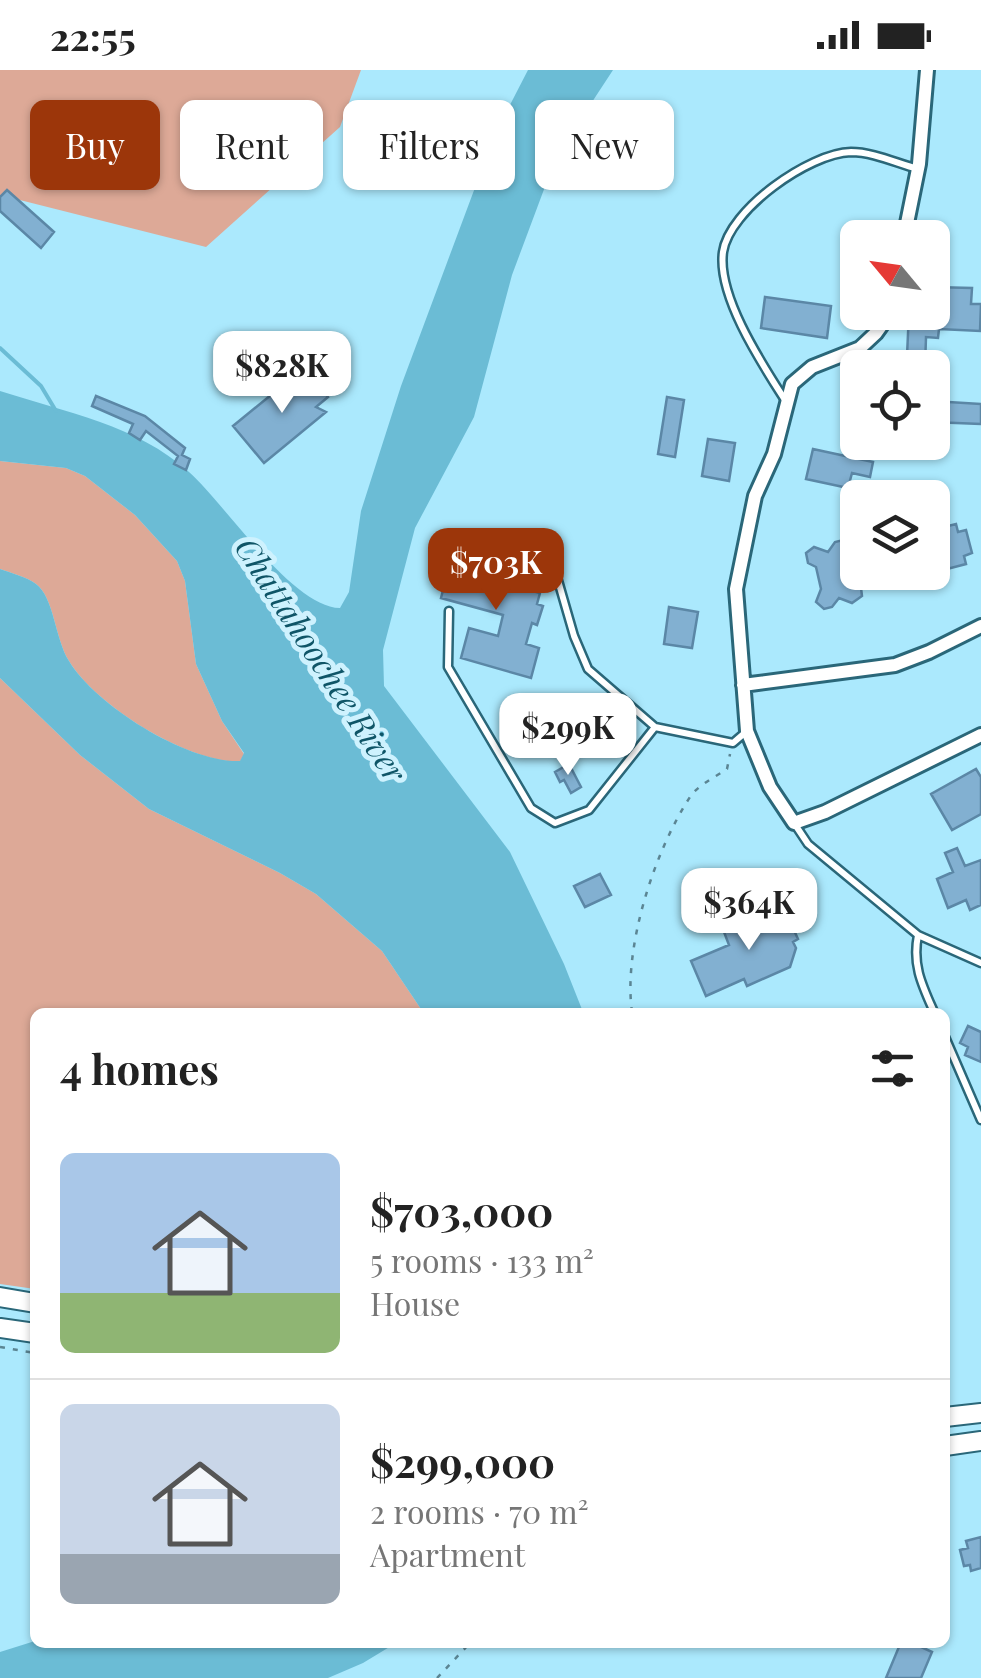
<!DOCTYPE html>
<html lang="en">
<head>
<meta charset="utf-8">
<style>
	body { margin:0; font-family:"Playfair Display",serif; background:#f6f6f6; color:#222; height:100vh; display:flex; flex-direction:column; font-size:38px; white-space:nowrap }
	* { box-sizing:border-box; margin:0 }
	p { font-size:32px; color:#767676 }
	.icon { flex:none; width:55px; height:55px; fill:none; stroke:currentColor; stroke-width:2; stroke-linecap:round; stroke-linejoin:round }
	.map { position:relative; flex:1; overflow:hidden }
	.details { position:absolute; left:30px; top:938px; width:920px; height:640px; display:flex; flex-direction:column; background:#fff; border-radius:15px; box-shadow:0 2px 8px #0004 }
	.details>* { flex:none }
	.banner { position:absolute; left:30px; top:30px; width:922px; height:90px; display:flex; gap:20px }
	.needle { width:65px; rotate:299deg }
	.tools { position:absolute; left:840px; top:150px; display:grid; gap:20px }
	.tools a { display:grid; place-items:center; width:110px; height:110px; border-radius:15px; background:#fff; box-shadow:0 2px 8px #0004; font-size:50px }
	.price { position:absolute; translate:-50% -85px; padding:0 22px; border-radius:20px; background:#fff; color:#222; font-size:32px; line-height:65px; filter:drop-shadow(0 2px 5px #0008) }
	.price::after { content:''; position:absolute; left:50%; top:60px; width:30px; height:22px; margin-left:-15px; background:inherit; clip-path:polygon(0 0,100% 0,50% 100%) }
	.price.on { background:#9c360a; color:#fff }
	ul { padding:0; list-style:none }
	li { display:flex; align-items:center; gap:30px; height:250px; padding:0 30px }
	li+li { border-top:2px solid #e0e0e0 }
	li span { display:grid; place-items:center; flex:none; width:280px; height:200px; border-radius:15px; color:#555 }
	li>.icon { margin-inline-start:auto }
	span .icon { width:120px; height:120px; fill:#fffc; stroke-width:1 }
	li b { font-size:42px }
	h2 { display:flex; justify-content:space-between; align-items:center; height:120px; padding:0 30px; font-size:42px }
	.pill { padding:0 35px; border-radius:15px; background:#fff; box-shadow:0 2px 8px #0004; font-size:35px; line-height:90px }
	.pill.on { background:#9c360a; color:#fff }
	.status { display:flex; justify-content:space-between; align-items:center; height:70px; padding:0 50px; background:#fff; direction:ltr }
	.status svg { height:28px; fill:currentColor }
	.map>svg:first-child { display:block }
</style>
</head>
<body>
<div class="status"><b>22:55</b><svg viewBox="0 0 49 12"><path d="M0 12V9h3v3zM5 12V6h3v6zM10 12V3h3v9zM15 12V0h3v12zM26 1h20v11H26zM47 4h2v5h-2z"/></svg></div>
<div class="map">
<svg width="981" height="1608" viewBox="0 0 981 1608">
	<rect width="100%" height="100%" fill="#abe9fd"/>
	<path fill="#dda997" d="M0,0H361L340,57L206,177L0,125Z
		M0,391L66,398L85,406L135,445L177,491L185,511L196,594L222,651L244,684L240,692C187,692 96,636 69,591C55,569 54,527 36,514C27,507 11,503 0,499Z
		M0,608L80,685L149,739L280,803L316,824L382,881L423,942H35V1219L0,1214Z"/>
	<path fill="#6bbcd5" d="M528,0H613L575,58L546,114L512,205L474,347L415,458L383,580L384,616L510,782L564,894L583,942H423L382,881L316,824L280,803L149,739L80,685L0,608V499C11,503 27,507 36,514C54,527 55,569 69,591C96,636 188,693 240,691L244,683L222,651L196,594L185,511L177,491L135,445L85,406L66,398L0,391V321C65,342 137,355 189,402C226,435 292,537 340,538L349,522L361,441L401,316L495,64Z
		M35,1571V1572L396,1573L363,1593L328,1608H0V1582Z"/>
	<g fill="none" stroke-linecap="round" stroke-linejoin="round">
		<path stroke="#6bbcd5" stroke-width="4" d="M0,278L41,316L56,341"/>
	</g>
	<path fill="#82b0d1" stroke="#5b87a6" stroke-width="2.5" d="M7,120L54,162L41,178L0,141V127Z
		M932,217L972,218L971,234H981L980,261L939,259L938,268L926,267L925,298H899V286H907L909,242H932Z
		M765,227L831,236L827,268L761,258Z
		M304,298L328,327L316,337L326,342L264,393L233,356Z
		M96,326L145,346L185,378L182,385L190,389L186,400L174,394L178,386L146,361L140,370L129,363L133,354L92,336Z
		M667,327L684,330L675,387L658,384Z
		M932,331L981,334V354L932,352Z
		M708,369L735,373L729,411L702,406Z
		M813,379L873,392L870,407L852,403L848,418L806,409Z
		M956,454L958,462L966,460L972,483L964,486L966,494L932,503V460Z
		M843,470L851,476L848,490L853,512L861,518L862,526L852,533L839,528L832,537L824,539L816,532L821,519L816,497L808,493L806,483L814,477L828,482L835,472Z
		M464,478L512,492L506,514L540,523L537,534L543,536L537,555L532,553L526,574L539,578L531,608L461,588L469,558L498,566L503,545L441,528L447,504L456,507Z
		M669,537L698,542L692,578L664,574Z
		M569,694L581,717L571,723L564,710L560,712L555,702Z
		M976,699L981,707V744L952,760L931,724Z
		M957,778L965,796L981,790V835L970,840L966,830L948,838L937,809L953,802L945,783Z
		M600,804L611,825L585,837L574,816Z
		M775,841L796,848L792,856L798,869L793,872L796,878L790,897L747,916L744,909L706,926L691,891L729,875L724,862Z
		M968,956L981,962V992L965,985L968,977L960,973Z
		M981,1467V1498L971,1501L970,1495L964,1496L960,1480L968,1478L966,1471Z
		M901,1572H920L919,1576L932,1582L921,1608H886Z"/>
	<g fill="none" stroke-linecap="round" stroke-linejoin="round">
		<defs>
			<path id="lane" d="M785,330C762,294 717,226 723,182C729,140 809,83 851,82C873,82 896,93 918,99
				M521,482L557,507L574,566L588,599L655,657L733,673L747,661
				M449,541L448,597L531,738L555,753L589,740L655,657
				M794,753L808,774L918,865L981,893
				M918,865C912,895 922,915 934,942
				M945,967L981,1050"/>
			<path id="street" d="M904,168L919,94L927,0
				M891,242L876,263L860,278L812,297L792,314L774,384L755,426L736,519L747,661L770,717L794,753L825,742L981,665
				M743,615L895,595L929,582L981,556"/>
			<path id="secondary" d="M0,1227L35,1233
				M0,1258L35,1263
				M945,1347L981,1343
				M945,1376L981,1371"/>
		</defs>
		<use href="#lane" stroke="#2a6779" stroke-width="11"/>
		<use href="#street" stroke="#2a6779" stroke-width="18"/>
		<use href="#secondary" stroke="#2a6779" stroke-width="22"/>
		<path stroke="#5b8593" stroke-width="2.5" stroke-dasharray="5 8" stroke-linecap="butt" d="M632,942C623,878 654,782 690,727C697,716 715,707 727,699L730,684
			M0,1277L35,1283
			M437,1608L471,1572"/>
		<use href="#lane" stroke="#fff" stroke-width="6"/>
		<use href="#street" stroke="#fff" stroke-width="12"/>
		<use href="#secondary" stroke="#fff" stroke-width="18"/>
	</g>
	<g text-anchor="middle" stroke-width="10" stroke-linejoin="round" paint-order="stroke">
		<g font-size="32" font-style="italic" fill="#0f5567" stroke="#cef2fe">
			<text transform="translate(320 590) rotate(57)" y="11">Chattahoochee River</text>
		</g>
	</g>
</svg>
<div class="tools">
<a><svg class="needle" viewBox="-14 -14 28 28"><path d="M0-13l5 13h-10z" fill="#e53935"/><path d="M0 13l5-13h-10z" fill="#767676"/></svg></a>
<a><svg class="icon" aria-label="locate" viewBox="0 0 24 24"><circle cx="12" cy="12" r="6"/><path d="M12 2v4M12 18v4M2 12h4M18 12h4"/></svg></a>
<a><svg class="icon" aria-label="layers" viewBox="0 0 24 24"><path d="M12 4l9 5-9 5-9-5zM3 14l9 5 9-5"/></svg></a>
</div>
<b class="price" style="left:282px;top:346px">$828K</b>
<b class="price on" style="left:496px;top:543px">$703K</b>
<b class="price" style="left:568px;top:708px">$299K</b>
<b class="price" style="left:749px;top:883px">$364K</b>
<div class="banner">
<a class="pill on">Buy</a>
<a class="pill">Rent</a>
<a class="pill">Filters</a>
<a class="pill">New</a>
</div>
<section class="details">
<h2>4 homes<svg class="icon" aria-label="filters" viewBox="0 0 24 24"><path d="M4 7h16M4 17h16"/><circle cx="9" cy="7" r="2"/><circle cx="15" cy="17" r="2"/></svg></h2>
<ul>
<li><span style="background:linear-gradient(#a9c7e8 70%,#8fb573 0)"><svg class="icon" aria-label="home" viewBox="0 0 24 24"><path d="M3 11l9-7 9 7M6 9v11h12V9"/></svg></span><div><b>$703,000</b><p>5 rooms · 133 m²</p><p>House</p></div></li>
<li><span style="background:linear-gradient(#c9d6e8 75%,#9aa5b1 0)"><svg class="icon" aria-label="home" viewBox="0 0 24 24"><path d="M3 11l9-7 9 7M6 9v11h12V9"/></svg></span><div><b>$299,000</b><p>2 rooms · 70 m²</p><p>Apartment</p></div></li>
</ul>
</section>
</div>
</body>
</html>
